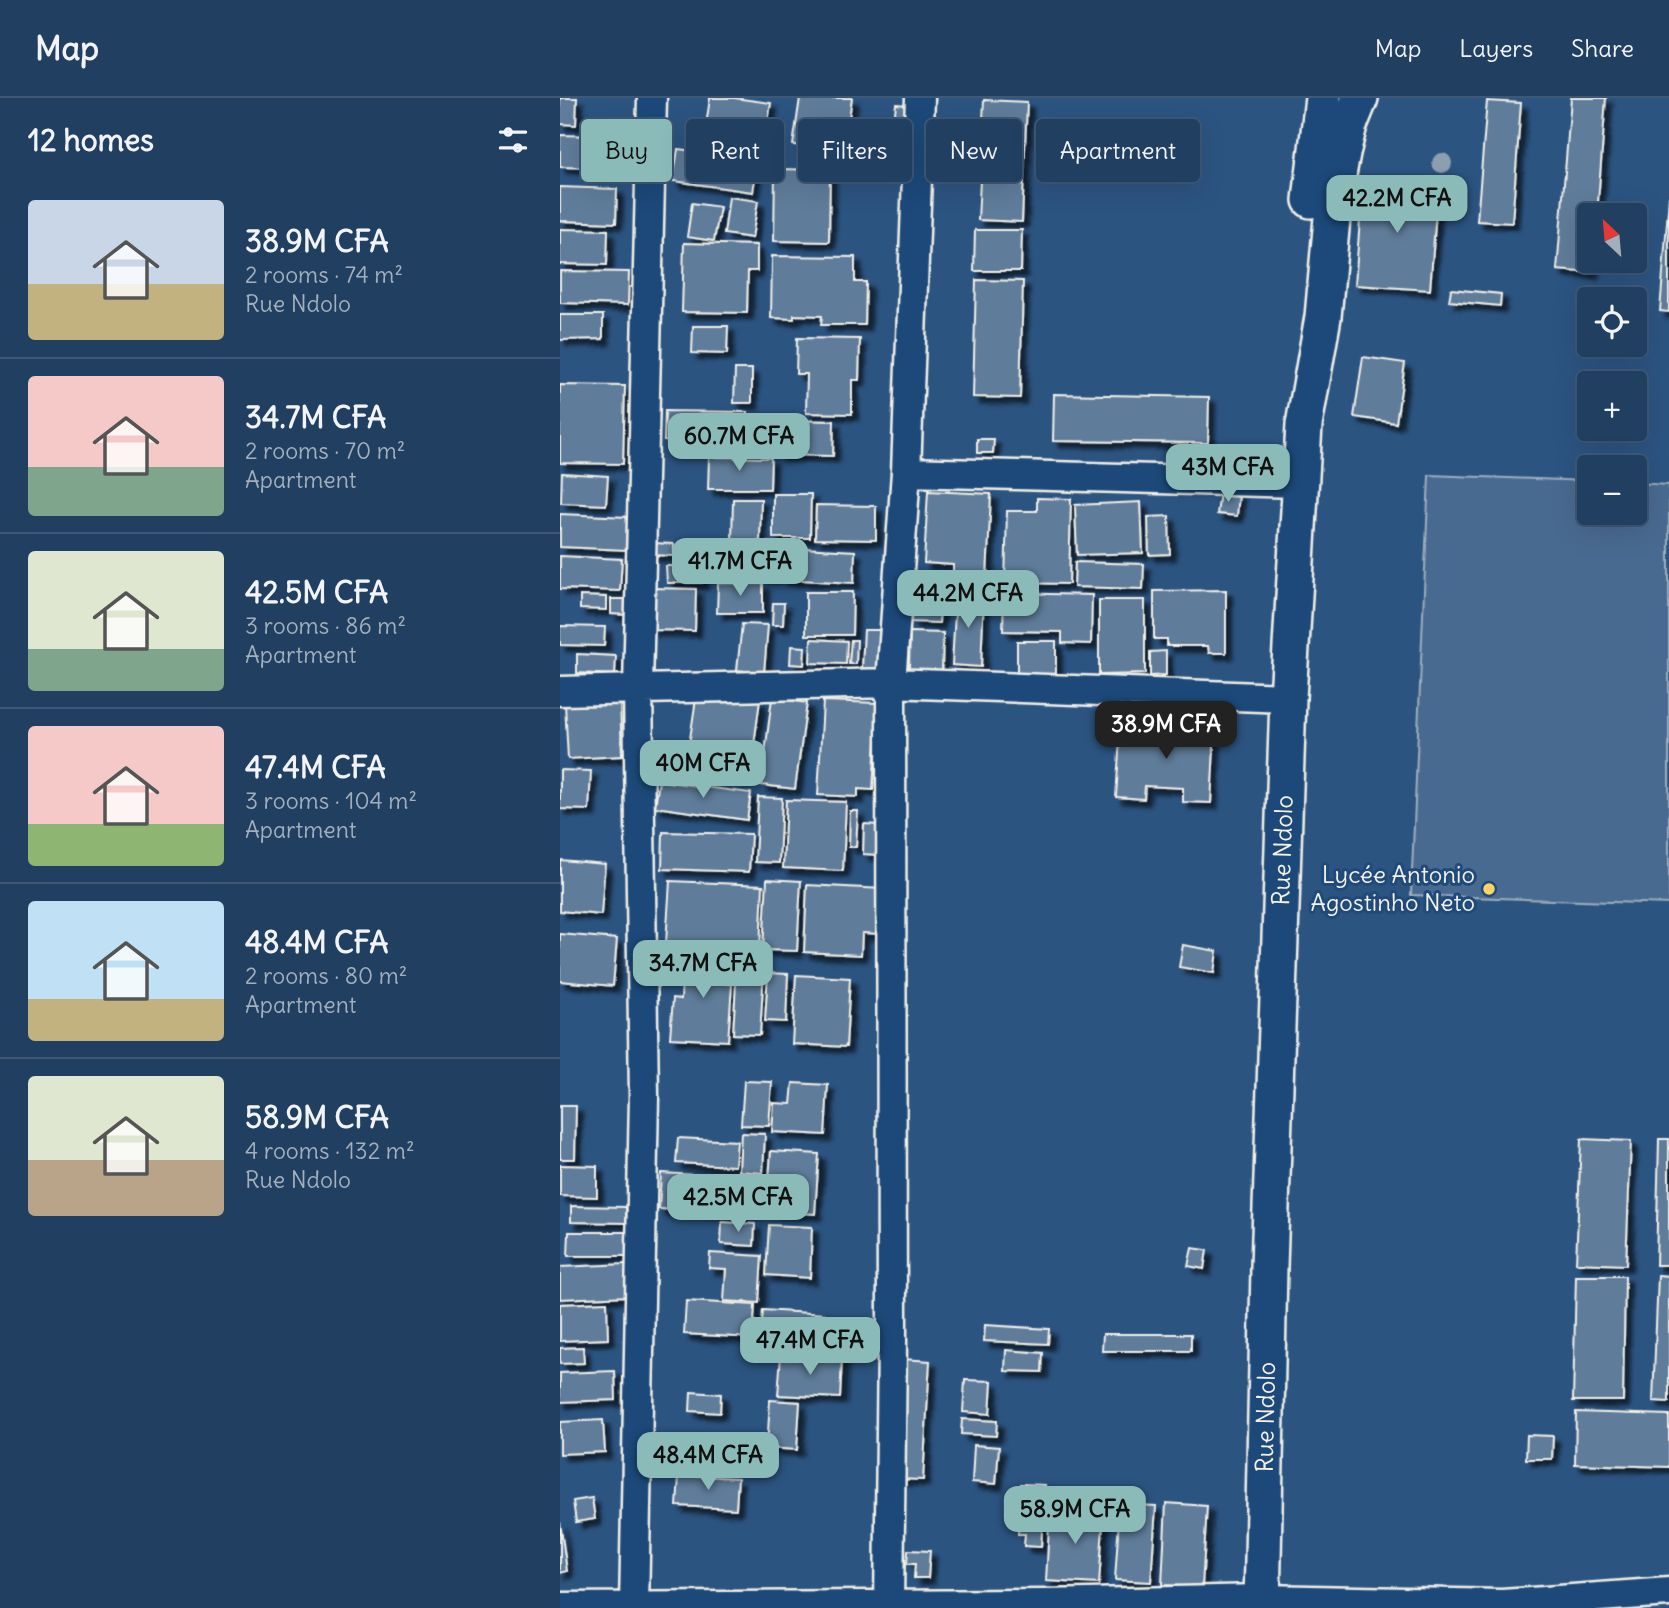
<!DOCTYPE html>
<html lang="en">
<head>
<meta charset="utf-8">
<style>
	body { margin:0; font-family:Delius,sans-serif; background:#2d4a6a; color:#f1f3f6; height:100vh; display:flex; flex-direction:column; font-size:26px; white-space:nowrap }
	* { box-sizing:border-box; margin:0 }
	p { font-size:23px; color:#a2afbd }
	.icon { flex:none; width:38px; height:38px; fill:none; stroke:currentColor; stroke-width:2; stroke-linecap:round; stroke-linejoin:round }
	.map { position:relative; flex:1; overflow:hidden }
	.drawer { display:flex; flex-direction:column; background:#213f61; width:560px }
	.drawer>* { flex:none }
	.guide { position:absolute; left:21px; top:21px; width:665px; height:63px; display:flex; gap:14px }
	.needle { width:46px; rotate:334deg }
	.tools { position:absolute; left:1017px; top:105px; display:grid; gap:14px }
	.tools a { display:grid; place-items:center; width:70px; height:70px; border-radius:7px; background:#213f61; box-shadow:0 7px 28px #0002,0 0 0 2px #3e5876; font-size:35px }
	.price { position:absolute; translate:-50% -60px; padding:0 16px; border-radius:14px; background:#8bbbb9; color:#111; font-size:23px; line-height:46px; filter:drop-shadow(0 2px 4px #0008) }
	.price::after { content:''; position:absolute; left:50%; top:42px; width:21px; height:16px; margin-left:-10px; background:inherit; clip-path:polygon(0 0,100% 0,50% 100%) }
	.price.active { background:#222; color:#fff }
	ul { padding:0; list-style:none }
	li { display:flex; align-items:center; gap:21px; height:175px; padding:0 28px }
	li+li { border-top:2px solid #3e5876 }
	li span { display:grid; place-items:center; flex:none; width:196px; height:140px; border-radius:7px; color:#555 }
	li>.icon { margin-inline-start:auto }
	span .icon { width:84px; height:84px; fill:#fffc; stroke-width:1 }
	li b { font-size:30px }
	h2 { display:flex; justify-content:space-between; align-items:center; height:84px; padding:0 28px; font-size:30px }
	.pill { padding:0 24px; border-radius:7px; background:#213f61; box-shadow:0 7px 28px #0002,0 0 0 2px #3e5876; font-size:24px; line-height:63px }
	.pill.active { background:#8bbbb9; color:#111 }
	header { display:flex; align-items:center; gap:42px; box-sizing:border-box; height:98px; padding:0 35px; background:#213f61; border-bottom:2px solid #3e5876 }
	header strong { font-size:33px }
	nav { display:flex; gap:38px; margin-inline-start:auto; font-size:24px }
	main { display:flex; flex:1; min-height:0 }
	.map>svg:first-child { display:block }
</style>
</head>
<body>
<header>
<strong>Map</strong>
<nav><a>Map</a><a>Layers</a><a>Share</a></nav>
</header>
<main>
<section class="drawer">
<h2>12 homes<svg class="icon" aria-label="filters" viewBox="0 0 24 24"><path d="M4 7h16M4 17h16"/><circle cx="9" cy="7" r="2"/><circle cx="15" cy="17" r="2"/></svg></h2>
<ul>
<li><span style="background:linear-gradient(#c9d6e8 60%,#c2b280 0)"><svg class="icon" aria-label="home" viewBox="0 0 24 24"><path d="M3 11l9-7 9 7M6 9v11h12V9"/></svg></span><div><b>38.9M CFA</b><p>2 rooms · 74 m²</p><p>Rue Ndolo</p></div></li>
<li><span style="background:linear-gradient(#f6c9c9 65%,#7fa58c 0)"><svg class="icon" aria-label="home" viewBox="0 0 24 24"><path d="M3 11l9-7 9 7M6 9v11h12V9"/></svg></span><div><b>34.7M CFA</b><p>2 rooms · 70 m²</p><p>Apartment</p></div></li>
<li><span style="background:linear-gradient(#dfe7d0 70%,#7fa58c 0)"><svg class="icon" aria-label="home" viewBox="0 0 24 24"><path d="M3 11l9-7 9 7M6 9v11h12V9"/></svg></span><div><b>42.5M CFA</b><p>3 rooms · 86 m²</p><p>Apartment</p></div></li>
<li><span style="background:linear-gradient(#f6c9c9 70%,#8fb573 0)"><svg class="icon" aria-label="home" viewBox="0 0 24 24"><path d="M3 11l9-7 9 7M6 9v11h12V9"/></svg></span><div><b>47.4M CFA</b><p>3 rooms · 104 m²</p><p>Apartment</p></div></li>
<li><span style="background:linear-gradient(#bfe0f5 70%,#c2b280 0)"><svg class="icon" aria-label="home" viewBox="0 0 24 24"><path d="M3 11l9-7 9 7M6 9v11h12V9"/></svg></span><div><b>48.4M CFA</b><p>2 rooms · 80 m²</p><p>Apartment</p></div></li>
<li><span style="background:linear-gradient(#dfe7d0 60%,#b9a48a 0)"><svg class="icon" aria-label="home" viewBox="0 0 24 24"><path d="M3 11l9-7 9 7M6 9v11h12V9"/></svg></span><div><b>58.9M CFA</b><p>4 rooms · 132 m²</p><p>Rue Ndolo</p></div></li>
</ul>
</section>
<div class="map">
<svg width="1109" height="1510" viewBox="0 0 1109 1510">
	<defs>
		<filter id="shadow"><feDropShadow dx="6" dy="6" stdDeviation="2" flood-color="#0009"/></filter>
	</defs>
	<rect width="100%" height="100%" fill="#2c5481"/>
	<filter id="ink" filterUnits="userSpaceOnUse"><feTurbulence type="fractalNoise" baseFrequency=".0143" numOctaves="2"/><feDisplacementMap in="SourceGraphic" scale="14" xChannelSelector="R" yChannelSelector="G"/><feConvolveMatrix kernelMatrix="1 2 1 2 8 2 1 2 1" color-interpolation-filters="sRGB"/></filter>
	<g filter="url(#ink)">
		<path fill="#496b90" stroke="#9eaebc" stroke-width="2" d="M869,377L1029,383V415H1074L1075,385L1109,387V806L851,797Z"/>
		<path fill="#5e7b9a" stroke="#f4f1e8" stroke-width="2" filter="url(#shadow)" d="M0,0H17L16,27L0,26Z
			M150,0H174L211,5L204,49L144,41Z
			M240,0H292L284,54L233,47Z
			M1011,0H1046L1037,117H1029V163H1033L1032,175L997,172Z
			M424,2L467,4L462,124L418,122Z
			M927,3L961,5L952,125L917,123Z
			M336,6L348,7L341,50L331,49Z
			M0,37L72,39L71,71L0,69Z
			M118,51L198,61L193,94L113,83Z
			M215,71L270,72L269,144L214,143Z
			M803,82L878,87L870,192L795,187Z
			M0,89L57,91L56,125L0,123Z
			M1109,98V214L1100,213Z
			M169,99L198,103L192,140L164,136Z
			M132,105L160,109L154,143L127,139Z
			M0,131L48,132L47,167L0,166Z
			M415,132H462L461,173H414Z
			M124,145L197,147V173H188L187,215L122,214Z
			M212,158L295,159V184H306L305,227H261L262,218L234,217V221L211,220Z
			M0,173L69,174L68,207L0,205Z
			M416,182L463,183L460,300L413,299Z
			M891,191L941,196L940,208L889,203Z
			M0,217H43V241L0,242Z
			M133,228H168L167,256L132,255Z
			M237,240L300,241L299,282H292V316L246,315L247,276H236Z
			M803,259L845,265L836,325L794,319Z
			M175,271H192V305H174Z
			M0,287L65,288L63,366L0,365Z
			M494,296L649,299L648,345L493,343Z
			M105,313L188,314L187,344L104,343Z
			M218,322L274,323L273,358L218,357Z
			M417,341H434L433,355H417Z
			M149,359L211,360L210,391H148Z
			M2,375L48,378L46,407L1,405Z
			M368,393L431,396L427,479L393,478V467L364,465Z
			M660,394L679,396L677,418L657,416Z
			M213,396H251L250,440H213Z
			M477,400L511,401L509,486L445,485L447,413H477Z
			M173,401H201L200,443H172Z
			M581,404L583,455L517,457L515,407Z
			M256,407L316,408V442L255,441Z
			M0,416L68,419L67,452L0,449Z
			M609,418L610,456L589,457L588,419Z
			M204,444L218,445L216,478H202Z
			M92,445L114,446V458L91,457Z
			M224,449L295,453L294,485L222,481Z
			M0,458L62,461L60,493L0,491Z
			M515,464L584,466L583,491L514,489Z
			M106,468H142V485H107Z
			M158,485L203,486V515H157Z
			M92,490L136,491L135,533L91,532Z
			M666,492V555H649L648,548H607V541H594V493Z
			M246,494H293L292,537H246Z
			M444,495L532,497L531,546L502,545V534L443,533Z
			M352,496L381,498L379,525L351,524Z
			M396,496L424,497L421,569L392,567Z
			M20,498L46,499V512L20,511Z
			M51,501H66V517L51,516Z
			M539,502H585V576L539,577Z
			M213,505H224L223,527H212Z
			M182,526L208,527L204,575L177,572Z
			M0,528L45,529L44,548L0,547Z
			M304,532H321L319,572L302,571Z
			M350,534L383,535L382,572L349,571Z
			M251,541L287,543L286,566L250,565Z
			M291,542H297L296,566H289Z
			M457,543H496V578H457Z
			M231,548L245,549L244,567L230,566Z
			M606,553V577L590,578V554Z
			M17,556L56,558L55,577L17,575Z
			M137,594L200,602L191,670L146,665L145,676L125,674Z
			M212,600L247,605L235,691L201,687Z
			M60,603L62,658L8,661L5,606Z
			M263,603L318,605L313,692L298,691V699L258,697Z
			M561,625L655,630L651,705L623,704V690L585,688L584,701L556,699Z
			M0,672L31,673L29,712L0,711Z
			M99,683L191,695L187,722L95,709Z
			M198,699L222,700L219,765L195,764Z
			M226,702L286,704L283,773L223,770Z
			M290,713H298L296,749H289Z
			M304,726L319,727L318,757L303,756Z
			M103,734L191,736L189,774L102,771Z
			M0,762L45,766L41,817L0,813Z
			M207,781L241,783L237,853L203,852Z
			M110,783L203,787L200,849L106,845Z
			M247,787L323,791L320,836L302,835L301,857L244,854Z
			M0,836L57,841L53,888L0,883Z
			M623,847L657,853L654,875L619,869Z
			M123,857L168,859L167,886H172L168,943L110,940L113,900L121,901Z
			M177,869L204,871L200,937L173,936Z
			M208,875L228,876L226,924L205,923Z
			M236,877L290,880L286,949L232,946Z
			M184,983L212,984L209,1028L181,1027Z
			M233,985L268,987L265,1037L212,1034L214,1005L231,1006Z
			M0,1008H16L15,1061H0Z
			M181,1035L205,1036L203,1075L179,1073Z
			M118,1040L177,1043L175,1068L116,1065Z
			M1021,1041L1071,1043L1066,1167L1016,1165Z
			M1099,1041H1109V1167H1096Z
			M211,1053L259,1056L255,1116L207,1113Z
			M0,1067L37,1068V1099L0,1098Z
			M101,1075L193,1080L191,1116L99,1111Z
			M11,1108L66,1109V1125L11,1124Z
			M162,1124L195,1126L194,1148L161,1146Z
			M209,1127L252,1129L250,1180L206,1177Z
			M9,1134H70L69,1158H8Z
			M632,1150L647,1152L644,1171L628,1168Z
			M150,1155L202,1158L199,1205L164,1203L166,1171L149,1170Z
			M67,1166L69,1198L0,1201V1169Z
			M1098,1177L1109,1178V1304L1093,1303Z
			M1016,1178H1065L1063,1303H1013Z
			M126,1203L195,1207L193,1240L124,1236Z
			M47,1204L48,1241L0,1243V1206Z
			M203,1212L265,1216L264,1243L201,1240Z
			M425,1227L489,1231L488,1246L424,1243Z
			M543,1236H631V1253H542Z
			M23,1249L24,1265L0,1266V1250Z
			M446,1252L483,1255L482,1274L445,1273Z
			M221,1257L282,1260L280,1300L218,1297Z
			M343,1261L370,1263L363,1382L336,1381Z
			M55,1273L56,1302L0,1304V1275Z
			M405,1282L432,1283L430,1316L403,1314Z
			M131,1294L161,1296L160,1315L130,1313Z
			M210,1302L240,1304L237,1352L207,1350Z
			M1016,1314L1109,1317V1369L1015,1366Z
			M402,1321L437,1323L436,1338L401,1336Z
			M43,1322L45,1354L0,1356V1324Z
			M967,1337L993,1338L992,1361H966Z
			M414,1347L439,1349L436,1386L412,1384Z
			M119,1377L178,1380L176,1411L117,1408Z
			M461,1386L485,1387L481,1449L464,1448L465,1436H458Z
			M32,1400L35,1421L16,1424L13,1403Z
			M606,1405L647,1408L642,1489L602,1487Z
			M560,1406L596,1408L591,1484L555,1482Z
			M490,1410L544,1413L539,1486L486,1483Z
			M0,1424L7,1473L0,1475Z
			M348,1452L370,1453L368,1480H354L355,1466H347Z"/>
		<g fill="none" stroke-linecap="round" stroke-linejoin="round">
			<defs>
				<path id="minor" d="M346,374L740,385
					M0,593L331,585L728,600
					M0,1509L484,1506L702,1501L942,1506L1109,1494
					M74,1510L84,998L78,590L92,0
					M329,1510L332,1243L331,585L346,374L360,0"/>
				<g id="major">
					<path d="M751,102L763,0"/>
					<path id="s1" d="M702,1510L709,1169L728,600L744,327L763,219L774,98L782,55L789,27L800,0"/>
				</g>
			</defs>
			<use href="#minor" stroke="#f4f1e8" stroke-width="33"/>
			<use href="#major" stroke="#f4f1e8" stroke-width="40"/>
			<use href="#minor" stroke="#1f4a7a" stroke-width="28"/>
			<use href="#major" stroke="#1f4a7a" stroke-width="35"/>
		</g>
		<circle fill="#8c9fb2" cx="882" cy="65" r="10"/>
	</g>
	<circle fill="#ffd166" stroke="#1f4a7a" stroke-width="2.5" cx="929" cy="791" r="7"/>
	<g text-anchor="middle" stroke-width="6" stroke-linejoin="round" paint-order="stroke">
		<g font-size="24" fill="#f4f1e8" stroke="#1f4a7a">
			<text dy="8" stroke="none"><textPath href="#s1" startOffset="758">Rue Ndolo</textPath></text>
			<text dy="8" stroke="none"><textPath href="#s1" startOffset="191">Rue Ndolo</textPath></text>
		</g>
		<g font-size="24" fill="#f4f1e8" stroke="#1f4a7a" text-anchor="end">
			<text x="915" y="785">Lycée Antonio<tspan x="915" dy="28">Agostinho Neto</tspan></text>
		</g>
	</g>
</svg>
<div class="tools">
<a><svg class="needle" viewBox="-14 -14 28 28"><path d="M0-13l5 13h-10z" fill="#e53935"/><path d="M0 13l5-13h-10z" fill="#a2afbd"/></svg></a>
<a><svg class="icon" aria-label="locate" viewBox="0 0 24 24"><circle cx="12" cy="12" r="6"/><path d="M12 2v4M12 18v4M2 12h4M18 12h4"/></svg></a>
<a>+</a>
<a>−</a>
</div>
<b class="price" style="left:837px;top:137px">42.2M CFA</b>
<b class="price" style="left:179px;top:375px">60.7M CFA</b>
<b class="price" style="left:668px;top:406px">43M CFA</b>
<b class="price" style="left:180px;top:500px">41.7M CFA</b>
<b class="price" style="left:408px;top:532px">44.2M CFA</b>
<b class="price active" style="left:606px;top:663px">38.9M CFA</b>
<b class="price" style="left:143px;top:702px">40M CFA</b>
<b class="price" style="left:143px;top:902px">34.7M CFA</b>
<b class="price" style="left:178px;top:1136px">42.5M CFA</b>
<b class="price" style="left:250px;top:1279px">47.4M CFA</b>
<b class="price" style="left:148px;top:1394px">48.4M CFA</b>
<b class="price" style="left:515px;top:1448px">58.9M CFA</b>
<div class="guide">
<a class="pill active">Buy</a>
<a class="pill">Rent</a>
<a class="pill">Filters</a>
<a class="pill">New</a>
<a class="pill">Apartment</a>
</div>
</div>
</main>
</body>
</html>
